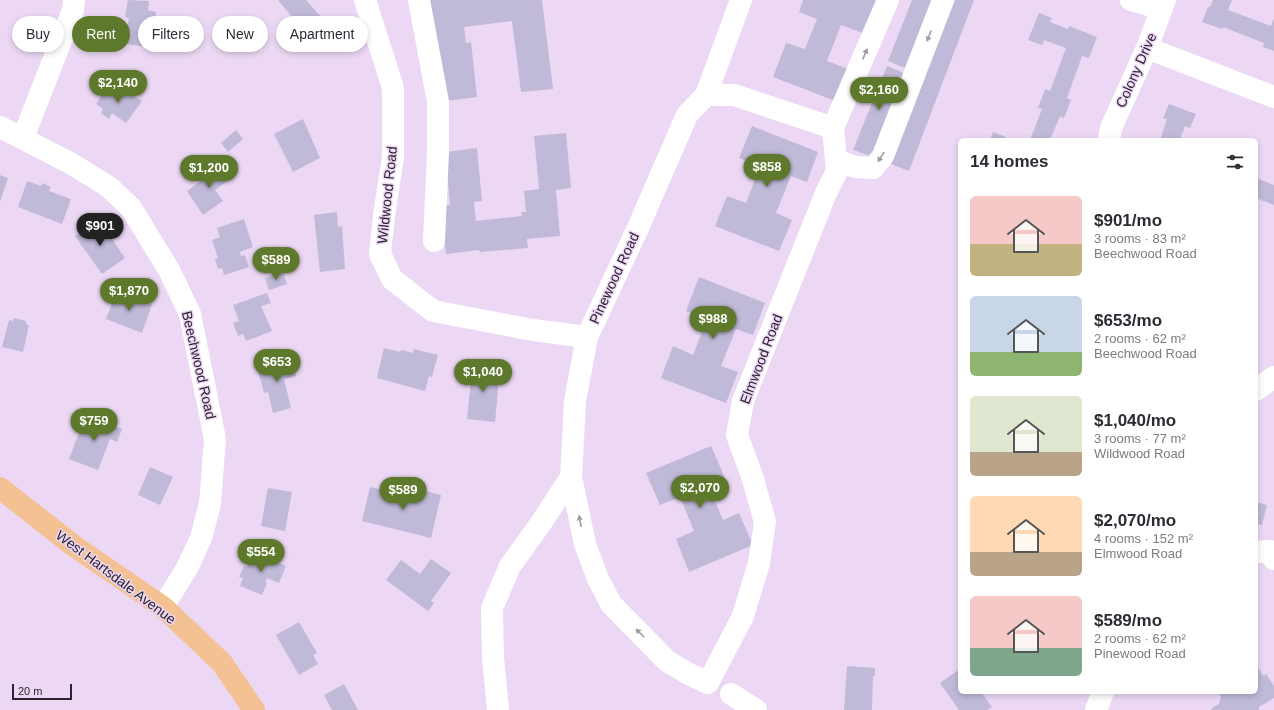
<!DOCTYPE html>
<html lang="en">
<head>
<meta charset="utf-8">
<style>
	body { margin:0; font-family:Arial,sans-serif; background:#f2f2f3; color:#2b2b33; height:100vh; display:flex; flex-direction:column; font-size:15px; white-space:nowrap }
	* { box-sizing:border-box; margin:0 }
	p { font-size:13px; color:#7c7c81 }
	.icon { flex:none; width:22px; height:22px; fill:none; stroke:currentColor; stroke-width:2; stroke-linecap:round; stroke-linejoin:round }
	.map { position:relative; flex:1; overflow:hidden }
	.drawer { position:absolute; left:958px; top:138px; width:300px; height:556px; display:flex; flex-direction:column; background:#fff; border-radius:6px; box-shadow:0 2px 6px #0003 }
	.drawer>* { flex:none }
	.guide { position:absolute; left:12px; top:16px; width:380px; height:36px; display:flex; gap:8px }
	.scale { position:absolute; left:12px; bottom:10px; width:60px; box-sizing:border-box; padding-left:4px; border:2px solid #2b232e; border-top:0; font-size:11px; line-height:14px; white-space:nowrap; color:#2b232e; -webkit-text-stroke:3px #ecd8f5; paint-order:stroke }
	.price { position:absolute; translate:-50% -34px; padding:0 9px; border-radius:14px; background:#5f792c; color:#fff; font-size:13px; line-height:26px; filter:drop-shadow(0 1px 2px #0008) }
	.price::after { content:''; position:absolute; left:50%; top:24px; width:12px; height:9px; margin-left:-6px; background:inherit; clip-path:polygon(0 0,100% 0,50% 100%) }
	.price.selected { background:#222; color:#fff }
	ul { padding:0; list-style:none }
	li { display:flex; align-items:center; gap:12px; height:100px; padding:0 12px }
	li span { display:grid; place-items:center; flex:none; width:112px; height:80px; border-radius:6px; color:#555 }
	li>.icon { margin-inline-start:auto }
	span .icon { width:48px; height:48px; fill:#fffc; stroke-width:1 }
	li b { font-size:17px }
	h2 { display:flex; justify-content:space-between; align-items:center; height:48px; padding:0 12px; font-size:17px }
	.pill { padding:0 14px; border-radius:18px; background:#fff; box-shadow:0 2px 6px #0003; font-size:14px; line-height:36px }
	.pill.selected { background:#5f792c; color:#fff }
	.map>svg:first-child { display:block }
</style>
</head>
<body>
<div class="map">
<svg width="1274" height="710" viewBox="0 0 1274 710">
	<rect width="100%" height="100%" fill="#ecd8f5"/>
	<path fill="#c0b9d8" d="M128,0L149,1L148,10L156,12L150,47L125,44L127,35L123,34L125,24H128L129,18L125,17Z
		M278,0H306L322,18L305,33Z
		M427,0H542L553,89L521,92L512,21L464,27L466,43L471,42L477,97L445,101Z
		M803,0H874L878,1L865,34L841,25L827,61L851,70L838,102L773,77L786,43L805,49L817,19L799,12Z
		M912,0H932L905,68L888,61Z
		M955,0H974L909,171L891,164Z
		M1213,0H1232L1228,10L1271,26L1274,18V51L1263,47L1264,43L1223,27L1222,29L1202,22L1208,7H1210Z
		M1039,13L1052,18L1050,22L1068,29L1069,26L1097,37L1089,58L1082,56L1067,98L1071,100L1064,118L1060,116L1050,140H1030L1042,109L1038,108L1045,89L1050,91L1066,48L1044,40L1042,45L1028,40Z
		M887,66L904,73L871,156L853,150Z
		M109,85L127,96L129,93L142,101L126,123L112,113L109,119L101,113L103,109L96,104Z
		M1169,104L1196,114L1190,128L1185,126L1180,140H1160L1167,119L1163,118Z
		M303,119L320,158L293,172L274,134Z
		M752,126L818,152L807,182L791,176L776,213L792,220L779,251L715,226L727,196L746,203L760,166L739,158Z
		M236,130L243,139L228,152L221,143Z
		M993,132L1006,137L1005,140H990Z
		M566,133L571,188L556,190L560,236L527,239L528,248L480,252L479,250L446,254L441,205H450L445,152L477,148L482,201L474,202L476,221L522,216L521,212H526L524,191L539,189L534,136Z
		M218,163L230,179L215,190L223,201L203,215L187,191L205,178L202,174Z
		M0,175L8,178L0,202Z
		M1256,178L1274,185V205L1256,198Z
		M27,181L41,186L42,183L51,187L49,191L71,199L62,224L18,207Z
		M337,212L338,227L342,226L345,269L320,272L314,215Z
		M98,219L125,258L102,274L75,236Z
		M244,219L253,247L240,252L241,256L245,255L249,267L224,275L222,268L218,269L215,259L218,258L212,240L220,237L217,228Z
		M283,272L287,284L269,290L265,278Z
		M699,277L765,303L753,335L736,329L721,366L738,372L726,403L661,378L673,346L693,355L707,319L686,311Z
		M116,293L132,299L133,297L152,304L142,333L106,319Z
		M267,293L271,303L261,306L272,331L246,341L243,334L238,336L233,323L239,321L233,305Z
		M14,318L26,321V324L29,325L23,352L2,347L9,320L13,321Z
		M384,348L400,352L401,350L413,353L414,349L438,355L432,377L429,376L425,391L377,378Z
		M292,359L296,376L284,379L291,408L273,413L268,392L264,393L257,367Z
		M473,362L496,364L494,377L499,378L495,422L467,419Z
		M89,416L122,429L117,442L110,439L98,470L69,459L82,425H85Z
		M711,446L725,478L708,485L723,520L739,513L753,545L689,572L676,539L694,531L680,497L660,505L646,473Z
		M150,467L173,477L160,505L138,495Z
		M370,487L411,497L413,488L441,495L431,538L362,521Z
		M268,488L292,492L285,531L261,526Z
		M1256,502L1267,505L1262,525L1256,524Z
		M253,552L286,566L279,583L267,578L265,582L267,583L262,595L240,586L243,578L239,577L244,566L247,567Z
		M431,559L451,573L431,601L434,603L428,611L386,580L401,560L420,574Z
		M299,622L317,653L313,655L318,664L299,675L276,635Z
		M1256,664L1263,676L1266,674L1274,686V698L1259,707V710H1211L1213,707L1219,704L1221,697L1218,692H1256Z
		M847,666L875,668V676H873L872,710H844Z
		M960,669V692H981L992,707L987,710H959L940,683Z
		M344,684L358,710H332L324,695Z"/>
	<g fill="none" stroke-linecap="round" stroke-linejoin="round">
		<path stroke="#fff" stroke-width="22" d="M365,0L393,88V157L384,215L380,254L392,279L433,311L533,330L587,337
			M419,0L438,102V152L434,241
			M1131,0L1162,9
			M1147,48L1274,97
			M706,95L741,0
			M0,127L72,164L109,187L131,208L169,270L190,314L215,439L210,504L201,538L187,568L163,607
			M833,128L734,95H706L687,115L637,230L587,337L575,401L571,477L585,544L598,579L611,604L667,661L689,674L708,683L743,616L759,563L765,522L753,479L737,435L743,401L826,193L837,171L833,128L888,0
			M23,138L73,10L74,0
			M1109,140L1111,128L1147,48L1165,0
			M836,160L855,167L873,168L883,156L943,0
			M1256,390L1274,377
			M1256,552L1270,551L1274,559
			M731,694L756,710
			M498,710L493,658L492,608L510,566L541,523L571,477
			M1096,710L1103,692"/>
		<path stroke="#f4c193" stroke-width="22" d="M0,488L74,546L163,607L222,663L254,710"/>
	</g>
	<defs><path id="oneway-solid" d="M-6-.8H1V-3.2L6.5 0L1 3.2V.8H-6Z"/></defs>
	<g fill="#a09ca1">
		<use href="#oneway-solid" transform="translate(929 36) rotate(111)"/>
		<use href="#oneway-solid" transform="translate(865 54) rotate(-67)"/>
		<use href="#oneway-solid" transform="translate(881 157) rotate(123)"/>
		<use href="#oneway-solid" transform="translate(580 521) rotate(-101)"/>
		<use href="#oneway-solid" transform="translate(640 633) rotate(-135)"/>
	</g>
	<g text-anchor="middle" stroke-width="3" stroke-linejoin="round" paint-order="stroke">
		<g font-size="14" fill="#2b232e" stroke="#ecd8f5">
			<text transform="translate(1136 70) rotate(-66)" y="5">Colony Drive</text>
			<text transform="translate(387 195) rotate(-84)" y="5">Wildwood Road</text>
			<text transform="translate(614 278) rotate(-65)" y="5">Pinewood Road</text>
			<text transform="translate(761 359) rotate(-69)" y="5">Elmwood Road</text>
			<text transform="translate(199 365) rotate(77)" y="5">Beechwood Road</text>
			<text transform="translate(116 577) rotate(37)" y="5">West Hartsdale Avenue</text>
		</g>
	</g>
</svg>
<div class="scale">20 m</div>
<b class="price" style="left:118px;top:104px">$2,140</b>
<b class="price" style="left:879px;top:111px">$2,160</b>
<b class="price" style="left:767px;top:188px">$858</b>
<b class="price" style="left:209px;top:189px">$1,200</b>
<b class="price selected" style="left:100px;top:247px">$901</b>
<b class="price" style="left:276px;top:281px">$589</b>
<b class="price" style="left:129px;top:312px">$1,870</b>
<b class="price" style="left:713px;top:340px">$988</b>
<b class="price" style="left:277px;top:383px">$653</b>
<b class="price" style="left:483px;top:393px">$1,040</b>
<b class="price" style="left:94px;top:442px">$759</b>
<b class="price" style="left:700px;top:509px">$2,070</b>
<b class="price" style="left:403px;top:511px">$589</b>
<b class="price" style="left:261px;top:573px">$554</b>
<div class="guide">
<a class="pill">Buy</a>
<a class="pill selected">Rent</a>
<a class="pill">Filters</a>
<a class="pill">New</a>
<a class="pill">Apartment</a>
</div>
<section class="drawer">
<h2>14 homes<svg class="icon" aria-label="filters" viewBox="0 0 24 24"><path d="M4 7h16M4 17h16"/><circle cx="9" cy="7" r="2"/><circle cx="15" cy="17" r="2"/></svg></h2>
<ul>
<li><span style="background:linear-gradient(#f6c9c9 60%,#c2b280 0)"><svg class="icon" aria-label="home" viewBox="0 0 24 24"><path d="M3 11l9-7 9 7M6 9v11h12V9"/></svg></span><div><b>$901/mo</b><p>3 rooms · 83 m²</p><p>Beechwood Road</p></div></li>
<li><span style="background:linear-gradient(#c9d6e8 70%,#8fb573 0)"><svg class="icon" aria-label="home" viewBox="0 0 24 24"><path d="M3 11l9-7 9 7M6 9v11h12V9"/></svg></span><div><b>$653/mo</b><p>2 rooms · 62 m²</p><p>Beechwood Road</p></div></li>
<li><span style="background:linear-gradient(#dfe7d0 70%,#b9a48a 0)"><svg class="icon" aria-label="home" viewBox="0 0 24 24"><path d="M3 11l9-7 9 7M6 9v11h12V9"/></svg></span><div><b>$1,040/mo</b><p>3 rooms · 77 m²</p><p>Wildwood Road</p></div></li>
<li><span style="background:linear-gradient(#ffd9b3 70%,#b9a48a 0)"><svg class="icon" aria-label="home" viewBox="0 0 24 24"><path d="M3 11l9-7 9 7M6 9v11h12V9"/></svg></span><div><b>$2,070/mo</b><p>4 rooms · 152 m²</p><p>Elmwood Road</p></div></li>
<li><span style="background:linear-gradient(#f6c9c9 65%,#7fa58c 0)"><svg class="icon" aria-label="home" viewBox="0 0 24 24"><path d="M3 11l9-7 9 7M6 9v11h12V9"/></svg></span><div><b>$589/mo</b><p>2 rooms · 62 m²</p><p>Pinewood Road</p></div></li>
</ul>
</section>
</div>
</body>
</html>
